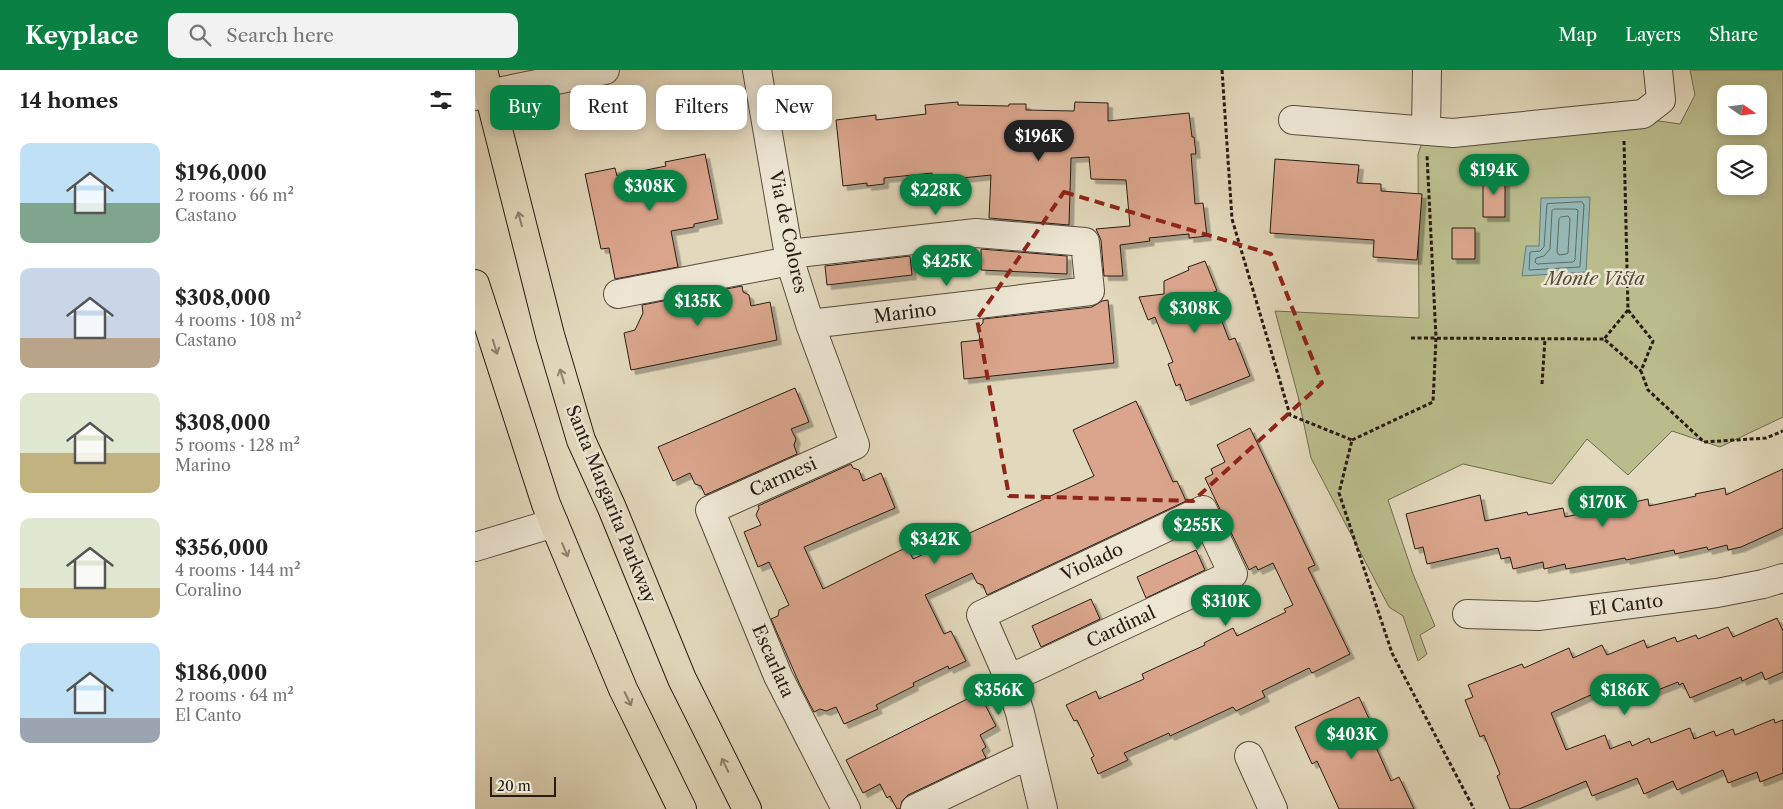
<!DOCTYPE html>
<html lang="en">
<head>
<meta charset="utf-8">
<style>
	body { margin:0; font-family:"Libre Caslon Text",serif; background:#f2f2f2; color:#222; height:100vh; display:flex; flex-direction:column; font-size:19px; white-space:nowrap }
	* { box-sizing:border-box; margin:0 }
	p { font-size:16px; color:#767676 }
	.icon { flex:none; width:28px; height:28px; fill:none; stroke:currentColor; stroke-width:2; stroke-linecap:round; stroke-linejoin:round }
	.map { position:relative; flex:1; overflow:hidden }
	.side { display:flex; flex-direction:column; background:#fff; width:475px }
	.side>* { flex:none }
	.guide { position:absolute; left:15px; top:15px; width:475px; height:45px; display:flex; gap:10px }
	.needle { width:32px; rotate:104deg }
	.buttons { position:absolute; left:1242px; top:15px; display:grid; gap:10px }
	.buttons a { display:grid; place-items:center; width:50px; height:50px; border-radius:10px; background:#fff; box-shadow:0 2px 12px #0003; font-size:25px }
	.scale { position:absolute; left:15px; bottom:12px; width:66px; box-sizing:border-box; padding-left:5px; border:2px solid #281c13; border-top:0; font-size:14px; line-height:18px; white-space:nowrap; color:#281c13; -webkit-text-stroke:4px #ece6d3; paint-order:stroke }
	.price { position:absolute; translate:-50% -42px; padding:0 11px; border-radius:18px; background:#0b8043; color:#fff; font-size:16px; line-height:32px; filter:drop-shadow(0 1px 2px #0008) }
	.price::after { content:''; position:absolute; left:50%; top:30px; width:15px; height:11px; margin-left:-8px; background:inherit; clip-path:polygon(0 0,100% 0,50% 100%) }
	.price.selected { background:#222; color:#fff }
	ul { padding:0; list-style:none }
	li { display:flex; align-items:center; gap:15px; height:125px; padding:0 20px }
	li span { display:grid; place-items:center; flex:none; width:140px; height:100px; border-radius:10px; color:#555 }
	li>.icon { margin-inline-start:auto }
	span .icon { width:60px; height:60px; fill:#fffc; stroke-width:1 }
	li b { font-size:21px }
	h2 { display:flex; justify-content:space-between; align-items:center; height:60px; padding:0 20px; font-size:21px }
	.pill { padding:0 18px; border-radius:10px; background:#fff; box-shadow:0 2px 12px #0003; font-size:18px; line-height:45px }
	.pill.selected { background:#0b8043; color:#fff }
	header { display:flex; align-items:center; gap:30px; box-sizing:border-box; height:70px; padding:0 25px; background:#0b8043; color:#fff }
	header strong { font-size:24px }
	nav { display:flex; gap:28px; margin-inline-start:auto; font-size:18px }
	.search { width:350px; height:45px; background:#f2f2f2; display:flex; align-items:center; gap:12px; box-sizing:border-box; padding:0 18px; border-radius:10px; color:#767676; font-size:19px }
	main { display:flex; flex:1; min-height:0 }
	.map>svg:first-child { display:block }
</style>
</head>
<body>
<header>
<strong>Keyplace</strong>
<div class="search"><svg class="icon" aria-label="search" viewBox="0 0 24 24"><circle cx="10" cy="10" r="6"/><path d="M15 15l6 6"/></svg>Search here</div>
<nav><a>Map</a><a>Layers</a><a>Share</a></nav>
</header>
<main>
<section class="side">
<h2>14 homes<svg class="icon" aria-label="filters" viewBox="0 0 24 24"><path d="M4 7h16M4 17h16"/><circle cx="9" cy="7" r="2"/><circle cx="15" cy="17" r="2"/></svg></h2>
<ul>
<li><span style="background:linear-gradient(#bfe0f5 60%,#7fa58c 0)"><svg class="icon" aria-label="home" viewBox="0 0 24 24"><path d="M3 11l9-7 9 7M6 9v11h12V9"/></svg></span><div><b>$196,000</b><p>2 rooms · 66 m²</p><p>Castano</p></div></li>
<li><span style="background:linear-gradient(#c9d6e8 70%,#b9a48a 0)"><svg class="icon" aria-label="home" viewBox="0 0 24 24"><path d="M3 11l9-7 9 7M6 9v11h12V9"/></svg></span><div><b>$308,000</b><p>4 rooms · 108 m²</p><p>Castano</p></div></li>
<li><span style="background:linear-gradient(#dfe7d0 60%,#c2b280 0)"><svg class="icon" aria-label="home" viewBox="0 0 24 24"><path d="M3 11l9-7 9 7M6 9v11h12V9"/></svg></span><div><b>$308,000</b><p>5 rooms · 128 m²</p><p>Marino</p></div></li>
<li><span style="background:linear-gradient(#dfe7d0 70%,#c2b280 0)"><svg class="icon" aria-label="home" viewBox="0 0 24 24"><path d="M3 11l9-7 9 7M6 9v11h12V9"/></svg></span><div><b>$356,000</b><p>4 rooms · 144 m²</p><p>Coralino</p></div></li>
<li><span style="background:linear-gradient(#bfe0f5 75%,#9aa5b1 0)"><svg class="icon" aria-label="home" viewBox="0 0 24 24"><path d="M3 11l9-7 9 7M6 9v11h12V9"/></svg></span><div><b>$186,000</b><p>2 rooms · 64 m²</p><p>El Canto</p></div></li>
</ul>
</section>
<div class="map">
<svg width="1308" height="739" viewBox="0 0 1308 739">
	<defs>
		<filter id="shadow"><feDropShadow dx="4.5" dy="4.5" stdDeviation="0" flood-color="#0004"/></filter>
	</defs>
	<rect width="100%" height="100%" fill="#e2d8bb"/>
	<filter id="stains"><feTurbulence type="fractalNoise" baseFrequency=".004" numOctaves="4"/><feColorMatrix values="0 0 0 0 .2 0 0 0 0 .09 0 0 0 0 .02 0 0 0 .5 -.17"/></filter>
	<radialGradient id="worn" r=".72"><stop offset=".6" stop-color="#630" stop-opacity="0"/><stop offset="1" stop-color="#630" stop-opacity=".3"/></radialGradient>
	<path fill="#babc8c" stroke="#716c50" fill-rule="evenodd" d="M1215,0H1308V347L1245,377L1197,361L1153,405L1112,369L1077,414L988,394L913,430L938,504L960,556L945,565L952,584L943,591L928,546L914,537L836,388L823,326L800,241L944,248L943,84L951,61L1148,46L1205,54L1220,25ZM1251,24H1284V56H1251ZM1251,84H1284V116H1251Z"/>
	<path fill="#96b9b6" stroke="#6a7a75" d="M1115,127L1111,202L1047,206L1051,176H1064L1066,128Z"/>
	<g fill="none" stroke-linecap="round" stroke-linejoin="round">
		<path stroke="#5f6a64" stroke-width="1" d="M1107,132L1109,135L1105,197L1054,200L1055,182L1065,181L1069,177L1072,134Z
			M1079,139H1100L1103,140L1100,190L1098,192L1062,194L1060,192L1061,188L1069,186L1075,179L1077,141Z
			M1086,147L1093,146L1095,149L1093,183L1091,184L1084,185L1082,182L1084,149Z"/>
	</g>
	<path fill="#daa58c" stroke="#281c13" filter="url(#shadow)" d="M483,32V35L534,36V34H551V40L599,41L600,32L633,33V51L714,43L717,67H719L721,84H716L720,134L728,133L732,166L714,168V164L674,168L675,171L645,175L648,206H629L626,170L621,159L655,156L651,110L616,109L614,87L596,88L594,155L514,148L516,105L458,111L457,103L409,108V114L392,116V113L368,116L361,50L401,45V50L451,44L450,35Z
		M230,84L243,149L219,154V157L196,161L203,197L140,209L134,178L126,179L110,104L140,98L142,106L191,96L190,92Z
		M800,89L884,95L882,113L906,114V121L947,124L942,190L898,187L899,170L795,163Z
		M1008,105H1030V147H1008Z
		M977,158H1000V189H977Z
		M506,179L592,186V204L506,200Z
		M435,186L437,205L352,215L350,196Z
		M730,191L742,221L736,223L754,270L760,268L775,306L711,331L705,314L701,316L693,294L698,292L680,247L673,250L664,227L689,224V211L714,200L713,197Z
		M267,216L268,222L274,225L276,236L295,232L302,270L156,300L149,263L160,260L168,243L167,235Z
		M633,230L639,293L489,309L486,272L505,270L503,258L508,253V249L617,237L627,231Z
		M320,318L334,352L316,359L321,369L319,375L322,384L230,425L226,416L220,414L215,403L198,411L183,377Z
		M661,331L698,412L702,411L711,431L512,525L508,515L502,513L497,503L450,525L469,564L476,561L491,591L474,599L473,596L438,613L439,616L401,635L403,639L369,654L361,637L351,641L345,639L339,642L325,615L296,549L303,546L304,540L314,535L294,492L283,497L269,462L286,455L281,445L284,438L283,436L376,394L378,398L384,400L388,411L406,403L420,438L329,477L348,519L432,477L438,489L619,406L598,360Z
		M775,358L840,495L833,498L875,584L837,603L834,598L787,621L790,627L761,641L758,637L695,666L694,663L649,683L653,690L623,704L616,688L619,686L602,650L599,651L591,635L621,621L624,629L669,609L667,604L730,575L729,573L758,558L762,566L811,542L809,539L818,535L798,493L783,500L781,496L774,500L730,408L738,404L736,399L750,392L742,375Z
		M1308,399V458L1266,477L1253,480L1252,475L1233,480L1232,477L1200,484L1199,480L1151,490L1150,488L1091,499L1090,494L1069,499L1068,492L1038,499L1035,487L1026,489L1023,478L952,494L948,477L940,479L931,444L1005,425L1010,451L1052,442L1053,445L1088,438L1090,447L1173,429L1174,436L1221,426L1220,424L1250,418L1251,425Z
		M721,480L730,500L671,528L662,507Z
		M616,529L625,549L566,577L557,556Z
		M1302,548L1308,561V602L1290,610L1287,602L1267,611L1266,607L1215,628L1208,613L1204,615L1203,612L1165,627L1163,621L1142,630L1139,623L1123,630L1120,623L1076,643L1091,680L1130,665L1135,679L1155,671L1157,676L1174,668L1176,673L1215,658L1219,669L1239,661L1241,666L1258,659L1260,665L1299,649L1300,653L1308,650V703L1285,712L1282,702L1253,713L1248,700L1202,720L1198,711L1169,724L1162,708L1117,726L1111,711L1044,739H1035L1022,706L1025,704L1009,665L1005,667L990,630L998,627L993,615L1047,594L1049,598L1094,578L1098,588L1127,575L1132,585L1169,570L1172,578L1200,567L1202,572L1221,565L1223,569L1253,557L1258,567Z
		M504,623L521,656L505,665L511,677L507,680L511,688L433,725L427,731L425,739H422L415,726L412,728L405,714L388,723L371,690Z
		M884,627L901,664L896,666L916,711L924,707L939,739H864L842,691L837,694L820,657Z"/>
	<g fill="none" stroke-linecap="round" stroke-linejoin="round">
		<defs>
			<path id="minor" d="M282,0L315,191L335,254L380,375L235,440L303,606L371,739
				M0,26L13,24L130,0
				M818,50L978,63L1168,44L1186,30L1183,0
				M951,61L952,0
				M314,184L501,163L610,172L615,221L335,254
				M143,224L315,191
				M0,477L79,453
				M992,544L1063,546L1242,523L1288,514L1308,508
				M534,609L758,504L728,440L506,545L534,609L545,643L568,739
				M774,686L798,739
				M440,739L555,684"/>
			<path id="major" d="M8,0L75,265L106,370L137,438L207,609L272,739
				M0,214L71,434L148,619L207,739"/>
		</defs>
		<use href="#minor" stroke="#564b3d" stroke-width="30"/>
		<use href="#major" stroke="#281c13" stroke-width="30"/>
		<path stroke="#281c13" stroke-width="3" stroke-dasharray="4 2.5" stroke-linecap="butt" d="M747,0L757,149L815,345L877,370L864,423L917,583L999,739
			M1149,71L1153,240L1178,271L1166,301L1173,320L1229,372L1291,368L1308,361
			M1153,240L1129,269L1166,301
			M936,268L1129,269
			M1067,314L1070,269
			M877,370L958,332L961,268L952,85"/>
		<use href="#minor" stroke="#ece6d3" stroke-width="28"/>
		<use href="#major" stroke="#e2d8bb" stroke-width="28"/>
	</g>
	<defs><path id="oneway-shaft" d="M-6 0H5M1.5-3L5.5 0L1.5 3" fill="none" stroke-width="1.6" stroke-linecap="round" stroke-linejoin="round" transform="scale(1.25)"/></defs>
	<g stroke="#8e836f">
		<use href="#oneway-shaft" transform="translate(45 149) rotate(-105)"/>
		<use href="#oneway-shaft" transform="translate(20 277) rotate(73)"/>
		<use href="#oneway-shaft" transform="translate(87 306) rotate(-107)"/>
		<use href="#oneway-shaft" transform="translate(90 480) rotate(67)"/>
		<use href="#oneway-shaft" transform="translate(153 629) rotate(64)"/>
		<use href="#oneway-shaft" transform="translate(250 695) rotate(-116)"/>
	</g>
	<path fill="none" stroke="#8f2418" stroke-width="4" stroke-dasharray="10 6" stroke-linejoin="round" d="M589,122L796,184L847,313L718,431L534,426L502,249Z"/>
	<g text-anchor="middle" stroke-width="5" stroke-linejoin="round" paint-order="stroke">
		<g font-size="18" fill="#281c13" stroke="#ece6d3">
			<text transform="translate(313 162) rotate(78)" y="6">Via de Colores</text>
			<text transform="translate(430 243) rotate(-7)" y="6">Marino</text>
			<text transform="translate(308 407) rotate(-24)" y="6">Carmesi</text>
			<text transform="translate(136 434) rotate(68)" y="6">Santa Margarita Parkway</text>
			<text transform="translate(617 492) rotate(-25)" y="6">Violado</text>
			<text transform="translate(1151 535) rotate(-7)" y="6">El Canto</text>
			<text transform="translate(646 557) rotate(-25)" y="6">Cardinal</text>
			<text transform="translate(298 591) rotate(66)" y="6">Escarlata</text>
		</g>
		<g font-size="18" font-style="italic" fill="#544c37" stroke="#ece6d3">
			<text x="1120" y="215">Monte Vista</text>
		</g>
	</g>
	<rect width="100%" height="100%" filter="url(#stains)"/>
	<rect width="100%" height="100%" fill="url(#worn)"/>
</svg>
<div class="buttons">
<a><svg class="needle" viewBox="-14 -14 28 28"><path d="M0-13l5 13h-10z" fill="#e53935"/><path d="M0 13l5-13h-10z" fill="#767676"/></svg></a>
<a><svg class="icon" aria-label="layers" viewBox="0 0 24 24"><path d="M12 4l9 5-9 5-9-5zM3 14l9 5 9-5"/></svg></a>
</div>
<div class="scale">20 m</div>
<b class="price selected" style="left:564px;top:92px">$196K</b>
<b class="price" style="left:1019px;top:126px">$194K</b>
<b class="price" style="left:175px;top:142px">$308K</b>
<b class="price" style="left:461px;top:146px">$228K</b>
<b class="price" style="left:472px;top:217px">$425K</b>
<b class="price" style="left:223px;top:257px">$135K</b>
<b class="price" style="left:720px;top:264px">$308K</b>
<b class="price" style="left:1128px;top:458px">$170K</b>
<b class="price" style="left:723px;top:481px">$255K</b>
<b class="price" style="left:460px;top:495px">$342K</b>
<b class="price" style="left:751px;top:557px">$310K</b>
<b class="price" style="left:524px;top:646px">$356K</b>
<b class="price" style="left:1150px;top:646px">$186K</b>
<b class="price" style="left:877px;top:690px">$403K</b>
<div class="guide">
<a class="pill selected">Buy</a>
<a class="pill">Rent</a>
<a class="pill">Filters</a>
<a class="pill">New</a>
</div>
</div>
</main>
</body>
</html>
